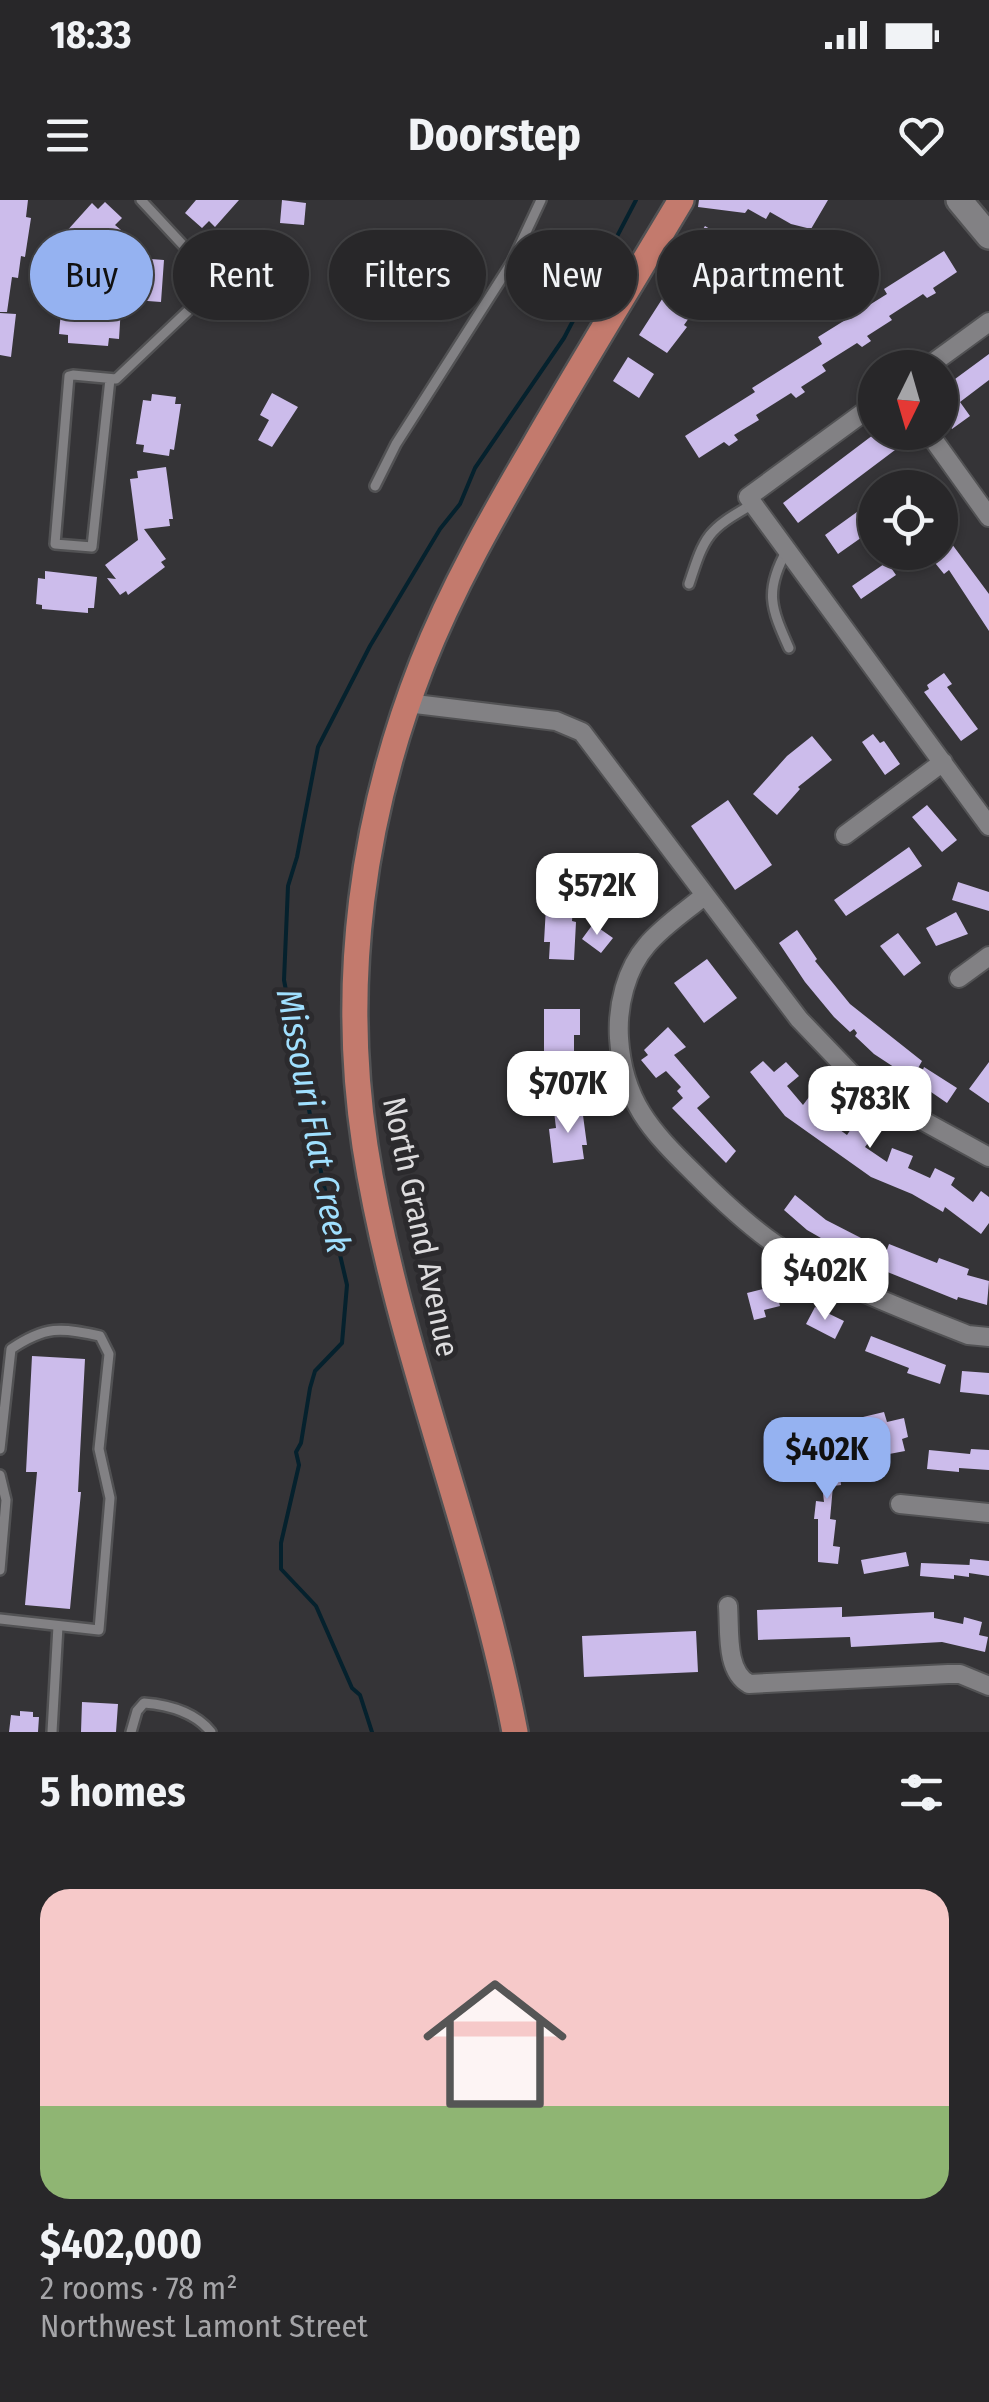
<!DOCTYPE html>
<html lang="en">
<head>
<meta charset="utf-8">
<style>
	body { margin:0; font-family:"Fira Sans Condensed",sans-serif; background:#343335; color:#f1f3f6; height:100vh; display:flex; flex-direction:column; font-size:38px; white-space:nowrap }
	* { box-sizing:border-box; margin:0 }
	p { font-size:32px; color:#a5a5a8 }
	.icon { flex:none; width:55px; height:55px; fill:none; stroke:currentColor; stroke-width:2; stroke-linecap:round; stroke-linejoin:round }
	.map { position:relative; height:1532px; overflow:hidden }
	.side { display:flex; flex-direction:column; background:#282729; flex:1 }
	.side>* { flex:none }
	.hud { position:absolute; left:30px; top:30px; width:930px; height:90px; display:flex; gap:20px }
	.needle { width:65px; rotate:185deg }
	.tools { position:absolute; left:858px; top:150px; display:grid; gap:20px }
	.tools a { display:grid; place-items:center; width:100px; height:100px; border-radius:50%; background:#282729; box-shadow:0 2px 8px #0004,0 0 0 2px #444446; font-size:50px }
	.price { position:absolute; translate:-50% -85px; padding:0 22px; border-radius:20px; background:#fff; color:#222; font-size:32px; line-height:65px; filter:drop-shadow(0 2px 5px #0008) }
	.price::after { content:''; position:absolute; left:50%; top:60px; width:30px; height:22px; margin-left:-15px; background:inherit; clip-path:polygon(0 0,100% 0,50% 100%) }
	.price.current { background:#95b2f1; color:#111 }
	ul { padding:0; list-style:none }
	li { display:grid; align-content:center; gap:20px; height:530px; padding:0 40px }
	li span { display:grid; place-items:center; height:310px; border-radius:30px; color:#555 }
	li>.icon { margin-inline-start:auto }
	span .icon { width:180px; height:180px; fill:#fffc; stroke-width:1 }
	li b { font-size:42px }
	h2 { display:flex; justify-content:space-between; align-items:center; height:120px; padding:0 40px; font-size:42px }
	.pill { padding:0 35px; border-radius:45px; background:#282729; box-shadow:0 2px 8px #0004,0 0 0 2px #444446; font-size:35px; line-height:90px }
	.pill.current { background:#95b2f1; color:#111 }
	.status { display:flex; justify-content:space-between; align-items:center; height:70px; padding:0 50px; background:#282729; direction:ltr }
	.status svg { height:28px; fill:currentColor }
	header { display:flex; justify-content:space-between; align-items:center; height:130px; padding:0 40px; background:#282729; font-size:45px; font-weight:700 }
	.map>svg:first-child { display:block }
</style>
</head>
<body>
<div class="status"><b>18:33</b><svg viewBox="0 0 49 12"><path d="M0 12V9h3v3zM5 12V6h3v6zM10 12V3h3v9zM15 12V0h3v12zM26 1h20v11H26zM47 4h2v5h-2z"/></svg></div>
<header><svg class="icon" aria-label="menu" viewBox="0 0 24 24"><path d="M4 6h16M4 12h16M4 18h16"/></svg>Doorstep<svg class="icon" aria-label="heart" viewBox="0 0 24 24"><path d="M12 20l-8-8c-3-5 5-10 8-4 3-6 11-1 8 4z"/></svg></header>
<div class="map">
<svg width="989" height="1532" viewBox="0 0 989 1532">
	<rect width="100%" height="100%" fill="#353437"/>
	<g fill="none" stroke-linecap="round" stroke-linejoin="round">
		<path stroke="#05212d" stroke-width="4" d="M372,1532L360,1495L352,1488L316,1406L281,1369V1343L299,1265L296,1252L301,1243L310,1188L315,1171L342,1143L347,1085L322,977L284,780L288,686L297,657L318,547L370,446L440,329L460,304L475,268L564,138L636,0"/>
	</g>
	<path fill="#ccbceb" d="M0,0H28L26,17L31,18L25,57L21,56L18,78L12,77L7,112H0Z
		M196,0H239L215,27L209,21L202,28L185,13Z
		M282,0L306,3L304,25L280,23Z
		M699,0H828L811,29L791,24L770,12L766,19L748,9L745,13L698,7Z
		M105,2L122,18L115,25L121,30L94,60L88,55L82,62L64,46L71,39L65,33L92,3L98,9Z
		M705,26L751,54L739,74L734,71L732,75L690,50Z
		M944,51L957,72L933,88L936,93L927,98L923,94L889,116L892,120L867,136L871,141L862,147L857,143L822,165L826,171L801,187L805,192L796,198L791,193L756,215L759,220L734,235L738,240L729,246L724,242L699,258L685,236L755,192L752,188L822,144L818,137L887,94L884,89Z
		M225,56L239,57L237,80L223,79Z
		M124,57L164,60L161,102L121,99Z
		M666,93L694,111L684,125L687,127L667,153L639,135Z
		M72,103L121,107L119,139L109,138L108,146L68,143V135L59,134L61,111L71,112Z
		M0,113L16,114L11,157L0,155Z
		M989,154V180L960,202L970,216L952,229L940,213V184L952,175L955,179Z
		M628,157L654,174L639,198L613,181Z
		M272,193L298,207L272,247L258,240L269,220L260,215Z
		M152,194L176,197L175,204H181L174,250L170,249L169,256L143,252L144,245L136,244L143,200L151,201Z
		M877,232H888L899,247L798,323L783,303Z
		M166,267L173,319H169L170,326L144,329L166,359L161,362L165,367L128,395L126,391L120,395L107,378L116,379L105,365L138,340L130,279L138,278L137,271Z
		M917,269L930,288H891Z
		M875,299V328L838,354L825,335Z
		M940,328L989,394V431L949,370L944,374L931,358L940,352Z
		M887,362L896,375L861,399L852,386Z
		M45,371L97,377L94,408H88V413L42,409V405L36,404L38,378L45,379Z
		M944,473L952,484L947,487L978,529L961,541L924,492L929,489L927,485Z
		M873,534L880,543L884,541L900,564L885,575L862,542Z
		M812,536L832,560L798,587L800,589L777,615L753,594L787,556Z
		M728,600L772,665L735,690L691,626Z
		M927,605L957,640L942,652L912,617Z
		M909,647L922,666L846,716L834,700Z
		M958,682L989,692V711L952,700Z
		M546,707L573,708L572,721L576,722L574,760L549,759L550,742H544Z
		M956,712L968,734L936,746L926,728Z
		M593,724L613,738L601,753L582,739Z
		M797,730L817,759L815,761L850,804L922,861L912,879L874,854L855,836L857,833L854,829L850,832L834,817L805,782L779,743Z
		M898,733L921,763L904,776L880,746Z
		M707,759L737,798L704,823L674,783Z
		M544,809H580V835H574V866H550V851H544Z
		M668,827L686,847L674,855L710,897L697,908L736,951L726,963L672,908L683,898L677,891L681,887L666,871L656,878L641,860L648,855L644,850Z
		M763,861L774,872L786,862L799,876L787,886L803,905L812,893L829,905L821,916L826,920L847,935L855,923L873,936L865,947L887,962L892,948L913,956L908,968L930,978L935,968L955,978L951,985L973,1002L981,991L989,997V1023L981,1034L945,1007L943,1012L912,994L871,977L785,916L750,872Z
		M989,862V903L969,889Z
		M924,867L957,888L947,903L918,883Z
		M582,908L587,945H582L584,959L553,963L549,929L556,928L554,911Z
		M795,995L826,1020L863,1039L854,1057L807,1030L784,1010Z
		M889,1044L937,1063L939,1058L969,1069L967,1075L989,1081L987,1105L958,1097L957,1100L880,1069Z
		M775,1086L780,1106L764,1110L766,1117L754,1120L747,1093Z
		M815,1107L844,1121L835,1139L806,1124Z
		M871,1136L946,1165L940,1184L907,1173L909,1168L865,1151Z
		M32,1156L85,1159L78,1292H81L70,1409L25,1405L37,1272H26Z
		M962,1171L989,1173V1195L960,1192Z
		M884,1212L887,1222L904,1218L908,1237L902,1239L905,1251L884,1255L876,1244L870,1246L863,1217Z
		M836,1240L841,1285L833,1286L830,1319L836,1320L833,1346L840,1347L838,1364L818,1362V1319H814L816,1301L824,1302L817,1242Z
		M971,1249L989,1250V1270L959,1268V1272L927,1269L929,1250L970,1254Z
		M906,1352L909,1366L864,1374L861,1360Z
		M970,1359L989,1361V1376L969,1373V1377L954,1375V1379L920,1376L921,1363L970,1365L969,1371Z
		M842,1407V1417L934,1412V1418L963,1424L964,1417L982,1422L979,1435L988,1437L985,1452L942,1442L851,1447L850,1437L758,1440L757,1410Z
		M696,1431L698,1472L584,1477L582,1436Z
		M82,1502L118,1504L116,1532H81Z
		M20,1511L33,1512V1517H39L38,1532H9L11,1515L20,1516Z"/>
	<g fill="none" stroke-linecap="round" stroke-linejoin="round">
		<defs>
			<path id="lane" d="M110,179L92,347L55,344L69,176L73,175L116,179L192,107L196,59L141,0
				M375,286L396,244L512,62L541,0
				M787,350C764,391 771,408 789,448
				M689,384C705,335 707,330 753,304
				M0,1249L11,1149C45,1126 61,1127 100,1136L109,1154L99,1249L110,1298L99,1430L0,1419
				M0,1275L6,1300L0,1370
				M52,1532L58,1426
				M131,1532L137,1511L144,1503C169,1505 195,1512 211,1532"/>
			<path id="street" d="M926,168L989,122
				M875,204L748,297L989,626
				M928,232L989,317
				M407,503L556,521L582,532L799,819L867,890L989,957
				M845,635L943,562
				M705,695C686,711 663,726 647,745C626,769 617,806 619,838C623,901 651,931 694,973C719,998 746,1024 775,1044C834,1084 903,1109 968,1135L989,1137
				M959,778L989,756
				M900,1304L989,1313
				M728,1406C730,1430 725,1471 749,1484L948,1474H960L989,1486"/>
			<path id="secondary" d="M959,0L989,36"/>
			<path id="primary" d="M515,1532C477,1334 396,1145 365,946C340,782 362,617 422,464C452,388 493,316 534,246C582,163 632,82 681,0"/>
		</defs>
		<use href="#lane" stroke="#525254" stroke-width="14"/>
		<use href="#street" stroke="#525254" stroke-width="22"/>
		<use href="#secondary" stroke="#525254" stroke-width="30"/>
		<use href="#primary" stroke="#525254" stroke-width="30"/>
		<use href="#lane" stroke="#828184" stroke-width="9"/>
		<use href="#street" stroke="#828184" stroke-width="18"/>
		<use href="#secondary" stroke="#828184" stroke-width="25"/>
		<use href="#primary" stroke="#c37a6d" stroke-width="25"/>
	</g>
	<g text-anchor="middle" stroke-width="10" stroke-linejoin="round" paint-order="stroke">
		<g font-size="32" fill="#dddcde" stroke="#2b2a2d">
			<text transform="translate(421 1027) rotate(78)" y="11">North Grand Avenue</text>
		</g>
		<g font-size="35" font-style="italic" fill="#a0e0ff" stroke="#2b2a2d">
			<text transform="translate(314 921) rotate(79)" y="12">Missouri Flat Creek</text>
		</g>
	</g>
</svg>
<div class="tools">
<a><svg class="needle" viewBox="-14 -14 28 28"><path d="M0-13l5 13h-10z" fill="#e53935"/><path d="M0 13l5-13h-10z" fill="#a5a5a8"/></svg></a>
<a><svg class="icon" aria-label="locate" viewBox="0 0 24 24"><circle cx="12" cy="12" r="6"/><path d="M12 2v4M12 18v4M2 12h4M18 12h4"/></svg></a>
</div>
<b class="price" style="left:597px;top:738px">$572K</b>
<b class="price" style="left:568px;top:936px">$707K</b>
<b class="price" style="left:870px;top:951px">$783K</b>
<b class="price" style="left:825px;top:1123px">$402K</b>
<b class="price current" style="left:827px;top:1302px">$402K</b>
<div class="hud">
<a class="pill current">Buy</a>
<a class="pill">Rent</a>
<a class="pill">Filters</a>
<a class="pill">New</a>
<a class="pill">Apartment</a>
</div>
</div>
<section class="side">
<h2>5 homes<svg class="icon" aria-label="filters" viewBox="0 0 24 24"><path d="M4 7h16M4 17h16"/><circle cx="9" cy="7" r="2"/><circle cx="15" cy="17" r="2"/></svg></h2>
<ul>
<li><span style="background:linear-gradient(#f6c9c9 70%,#8fb573 0)"><svg class="icon" aria-label="home" viewBox="0 0 24 24"><path d="M3 11l9-7 9 7M6 9v11h12V9"/></svg></span><div><b>$402,000</b><p>2 rooms · 78 m²</p><p>Northwest Lamont Street</p></div></li>
</ul>
</section>
</body>
</html>
